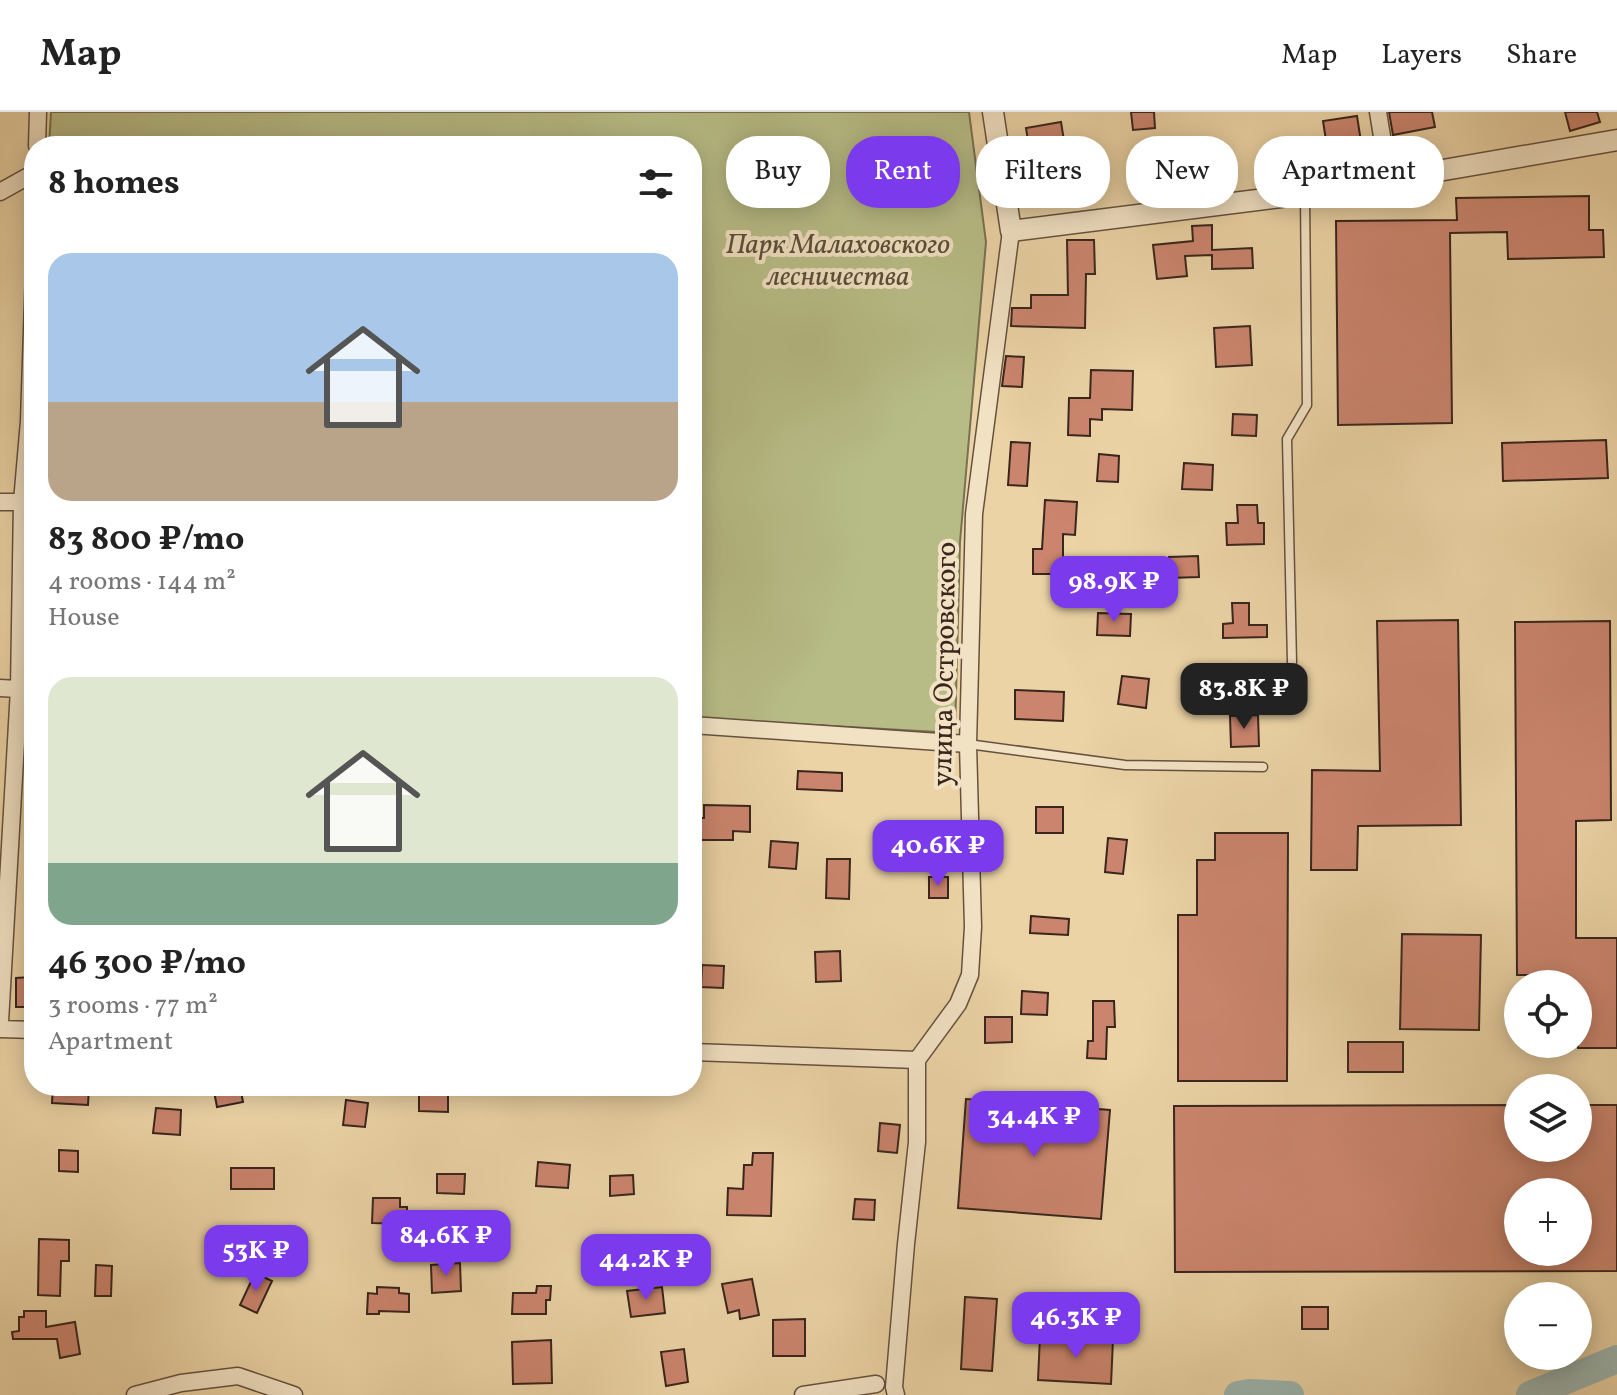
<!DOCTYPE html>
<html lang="en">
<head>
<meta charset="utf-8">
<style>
	body { margin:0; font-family:Vollkorn,serif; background:#f2f2f2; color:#222; height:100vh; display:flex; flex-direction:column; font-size:30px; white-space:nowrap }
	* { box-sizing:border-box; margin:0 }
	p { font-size:26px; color:#767676 }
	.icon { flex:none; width:44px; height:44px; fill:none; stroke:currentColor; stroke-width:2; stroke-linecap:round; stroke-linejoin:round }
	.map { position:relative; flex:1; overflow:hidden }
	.details { position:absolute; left:24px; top:24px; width:678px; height:960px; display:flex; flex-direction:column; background:#fff; border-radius:32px; box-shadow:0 4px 20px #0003 }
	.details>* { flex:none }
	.top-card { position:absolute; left:726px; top:24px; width:760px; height:72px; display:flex; gap:16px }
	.fabs { position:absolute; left:1504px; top:858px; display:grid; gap:16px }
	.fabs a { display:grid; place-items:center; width:88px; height:88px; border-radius:50%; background:#fff; box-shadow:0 4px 20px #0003; font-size:40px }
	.price { position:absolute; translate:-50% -68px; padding:0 18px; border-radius:16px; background:#7c3aed; color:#fff; font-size:26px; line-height:52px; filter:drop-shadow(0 2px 4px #0008) }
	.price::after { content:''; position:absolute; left:50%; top:48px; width:24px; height:18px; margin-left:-12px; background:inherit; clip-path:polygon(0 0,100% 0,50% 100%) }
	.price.on { background:#222; color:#fff }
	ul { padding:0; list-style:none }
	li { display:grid; align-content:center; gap:16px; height:424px; padding:0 24px }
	li span { display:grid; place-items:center; height:248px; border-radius:24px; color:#555 }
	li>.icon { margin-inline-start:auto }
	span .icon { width:144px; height:144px; fill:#fffc; stroke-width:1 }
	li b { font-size:34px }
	h2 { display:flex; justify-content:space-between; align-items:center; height:96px; padding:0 24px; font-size:34px }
	.tag { padding:0 28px; border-radius:32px; background:#fff; box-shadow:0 4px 20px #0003; font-size:28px; line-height:72px }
	.tag.on { background:#7c3aed; color:#fff }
	header { display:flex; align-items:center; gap:48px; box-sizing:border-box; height:112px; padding:0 40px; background:#fff; border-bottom:2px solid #e0e0e0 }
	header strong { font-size:38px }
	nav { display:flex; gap:44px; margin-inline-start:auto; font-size:28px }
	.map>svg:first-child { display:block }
</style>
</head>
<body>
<header>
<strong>Map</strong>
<nav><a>Map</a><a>Layers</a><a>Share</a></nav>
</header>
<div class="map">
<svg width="1617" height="1283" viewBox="0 0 1617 1283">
	<rect width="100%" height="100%" fill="#ebd3a5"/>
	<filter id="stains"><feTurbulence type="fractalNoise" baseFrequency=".0025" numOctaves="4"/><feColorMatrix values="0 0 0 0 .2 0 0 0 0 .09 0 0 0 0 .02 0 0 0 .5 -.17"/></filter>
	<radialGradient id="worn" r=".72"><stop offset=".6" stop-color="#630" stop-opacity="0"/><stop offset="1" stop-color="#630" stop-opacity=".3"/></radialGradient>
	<path fill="#b7bc86" stroke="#787152" stroke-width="2" d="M51,0H969L986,130L960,430L955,621L692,606V34H49Z"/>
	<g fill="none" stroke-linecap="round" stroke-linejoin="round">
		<path stroke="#9bb6b0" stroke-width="28" d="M1238,1283L1249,1281L1290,1283
			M1530,1283L1617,1247"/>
	</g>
	<path fill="#cb856e" stroke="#39261d" stroke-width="2" fill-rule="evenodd" d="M1131,0H1154L1155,16L1133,18Z
		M1389,0H1432L1435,15L1393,23Z
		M1565,0H1597L1600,10L1570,19Z
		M1357,4L1364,49L1330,54L1323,9Z
		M1061,10L1066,41L1031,47L1026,16Z
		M1209,40L1212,62L1186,65L1183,43Z
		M1292,43L1295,61L1276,65L1273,46Z
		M1589,84V118H1603L1604,145L1508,147L1507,120L1450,121L1452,311L1338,313L1336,109L1457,108L1456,86Z
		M1212,113V138L1252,136L1253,156L1212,157V143L1185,144L1187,164L1157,167L1153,133L1193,129L1192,114Z
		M1067,128H1094L1095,162H1086L1085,216L1011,214L1012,196H1031V183H1068Z
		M1250,214L1252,253L1216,255L1214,216Z
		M1006,244L1024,245L1022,275L1002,274Z
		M1091,258L1133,259L1132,298L1102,297V308L1090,307V324L1068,323L1069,286H1090Z
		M1233,302L1257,303L1256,324L1232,323Z
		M1606,328L1608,366L1503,369L1502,331Z
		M1011,330L1030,331L1027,374L1008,373Z
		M1099,342L1119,344L1118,370L1097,369Z
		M1184,351L1213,353L1212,378L1182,377Z
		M1045,388L1077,390L1075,423L1063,422V462H1033V437H1042Z
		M1237,393H1257L1258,411H1264V432L1227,433L1226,411H1238Z
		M1198,444L1199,465L1169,466V445Z
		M1232,491H1249V513H1267V525L1223,526V512L1233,511Z
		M1098,501L1131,502L1130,524L1097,523Z
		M1458,508L1461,713L1358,714L1357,758H1311L1312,658L1380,659L1377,509Z
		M1610,509L1611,708L1576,709V826H1617V936H1578V872H1550V863H1517L1515,510Z
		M1122,564L1149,567L1146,596L1118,592Z
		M1015,578L1064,580L1063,609L1015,607Z
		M1258,603L1259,634L1231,635L1230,604Z
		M798,659L842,661V679L797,677Z
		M704,693L750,694V720L733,719V728H697V706H704Z
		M1036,695H1063V721H1036Z
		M1215,721H1288L1287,969H1178V803H1197V748H1215Z
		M1108,726L1127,728L1123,762L1105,760Z
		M771,729L798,731L796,757L769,755Z
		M827,747H850L849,787L826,786Z
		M929,765H948V786H929Z
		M1031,804L1069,807L1068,823L1030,821Z
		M1402,822L1481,823L1479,918L1400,917Z
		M840,839L841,869L816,870L815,840Z
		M702,853L724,854L723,876L701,875Z
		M31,865V872H34V895H16V866Z
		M1022,879L1048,881L1047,903L1021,902Z
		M1093,889H1114L1115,915H1107L1106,947L1087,946L1088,929H1093Z
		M985,905H1012V930L985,931Z
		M1348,930H1403V960H1348Z
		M53,974L89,975L88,993L52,991Z
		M213,974H240L243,990L217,995Z
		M419,979L448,980V1000L419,999Z
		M966,987L1110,998L1101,1107L958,1096Z
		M346,988L368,991L365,1015L343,1013Z
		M1518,993V1036H1578V993H1617V1159L1175,1160L1174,994ZM1518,1080H1578V1140H1518Z
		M156,996L181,998L180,1023L153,1021Z
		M880,1011L900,1013L897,1041L878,1039Z
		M59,1038L78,1039V1060L59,1059Z
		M753,1041H773L771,1104L727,1103L728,1076L743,1077L744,1053H752Z
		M538,1050L570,1053L568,1076L536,1074Z
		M231,1056H274V1077H231Z
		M437,1062H465L464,1082L437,1081Z
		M633,1063L634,1082L610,1084V1064Z
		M373,1086H400V1095H407V1112L372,1111Z
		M855,1087L875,1088L874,1108L853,1107Z
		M39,1127L69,1128V1149H61L60,1184L38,1183Z
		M460,1151L461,1179L432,1181L431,1153Z
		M96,1153L112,1154L111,1184H95Z
		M255,1161L272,1169L257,1201L240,1193Z
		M752,1167L759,1203L740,1207L739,1198L728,1201L722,1172Z
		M537,1174H551L550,1188H546V1202H512L513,1181H536Z
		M377,1175L399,1176V1181L409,1182V1200L379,1199V1202H367L368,1181L377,1182Z
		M662,1175L665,1201L631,1205L627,1179Z
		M965,1185L997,1187L992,1259L961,1257Z
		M1302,1195H1328V1217H1302Z
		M24,1199H46V1215L75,1210L80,1242L60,1246L57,1227H13L12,1220L19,1219V1205H24Z
		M805,1207V1244H773V1208Z
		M1040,1224L1113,1228L1111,1272L1038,1268Z
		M551,1228L552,1271L513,1272L512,1230Z
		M684,1237L688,1270L666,1274L661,1240Z"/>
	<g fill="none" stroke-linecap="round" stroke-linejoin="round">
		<defs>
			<path id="service" d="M1292,550L1287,327L1307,293L1305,83
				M968,632L1125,653L1263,655"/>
			<path id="minor" d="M1378,0L1389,67
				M37,34L38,0
				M0,80L34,61
				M0,390H22
				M0,576L34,578
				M692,613L968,632
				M0,910L19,577L22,390L29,309L34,159
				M0,917L34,918
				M692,940L917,948
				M135,1283L181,1271L238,1264L294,1283
				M803,1283L876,1272
				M896,1283L894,1275L906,1132L917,1030V948L958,892L970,863L973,815L968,632L974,402L1011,119"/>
			<path id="tertiary" d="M993,0L1011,119L1305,82L1617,28"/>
		</defs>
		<use href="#service" stroke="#66513f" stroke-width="11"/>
		<use href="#minor" stroke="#66513f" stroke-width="19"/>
		<use href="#tertiary" stroke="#66513f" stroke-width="23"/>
		<use href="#service" stroke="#f2e2c4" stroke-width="8"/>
		<use href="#minor" stroke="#f2e2c4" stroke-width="16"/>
		<use href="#tertiary" stroke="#f2e2c4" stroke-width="20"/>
	</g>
	<g text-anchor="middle" stroke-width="8" stroke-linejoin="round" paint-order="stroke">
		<g font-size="28" font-style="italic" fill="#584c37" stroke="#f2e2c4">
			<text x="838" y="141">Парк Малаховского<tspan x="838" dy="32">лесничества</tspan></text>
		</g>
		<g font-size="28" fill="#39261d" stroke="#f2e2c4">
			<text transform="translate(943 552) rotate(-89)" y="10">улица Островского</text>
		</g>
	</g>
	<rect width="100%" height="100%" filter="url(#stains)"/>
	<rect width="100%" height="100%" fill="url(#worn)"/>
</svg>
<div class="fabs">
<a><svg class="icon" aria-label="locate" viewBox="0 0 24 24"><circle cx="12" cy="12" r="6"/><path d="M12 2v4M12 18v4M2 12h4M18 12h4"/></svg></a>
<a><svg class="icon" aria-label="layers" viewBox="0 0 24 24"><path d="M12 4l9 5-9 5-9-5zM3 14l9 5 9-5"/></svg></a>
<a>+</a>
<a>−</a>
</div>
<b class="price" style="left:1114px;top:512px">98.9K ₽</b>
<b class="price on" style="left:1244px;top:619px">83.8K ₽</b>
<b class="price" style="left:938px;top:776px">40.6K ₽</b>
<b class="price" style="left:1034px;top:1047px">34.4K ₽</b>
<b class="price" style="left:446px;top:1166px">84.6K ₽</b>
<b class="price" style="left:256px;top:1181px">53K ₽</b>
<b class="price" style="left:646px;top:1190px">44.2K ₽</b>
<b class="price" style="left:1076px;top:1248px">46.3K ₽</b>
<div class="top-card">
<a class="tag">Buy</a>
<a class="tag on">Rent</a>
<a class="tag">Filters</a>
<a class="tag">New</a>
<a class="tag">Apartment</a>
</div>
<section class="details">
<h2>8 homes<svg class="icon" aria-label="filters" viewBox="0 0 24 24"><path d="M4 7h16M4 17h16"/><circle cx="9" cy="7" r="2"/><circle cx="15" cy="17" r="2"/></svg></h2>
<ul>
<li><span style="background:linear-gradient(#a9c7e8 60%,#b9a48a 0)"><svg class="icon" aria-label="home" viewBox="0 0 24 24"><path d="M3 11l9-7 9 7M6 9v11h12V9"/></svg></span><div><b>83 800 ₽/mo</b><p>4 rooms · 144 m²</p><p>House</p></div></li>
<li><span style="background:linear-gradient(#dfe7d0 75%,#7fa58c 0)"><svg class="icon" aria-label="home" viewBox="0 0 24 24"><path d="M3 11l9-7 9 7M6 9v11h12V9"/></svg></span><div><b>46 300 ₽/mo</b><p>3 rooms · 77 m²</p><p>Apartment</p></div></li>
</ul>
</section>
</div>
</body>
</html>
